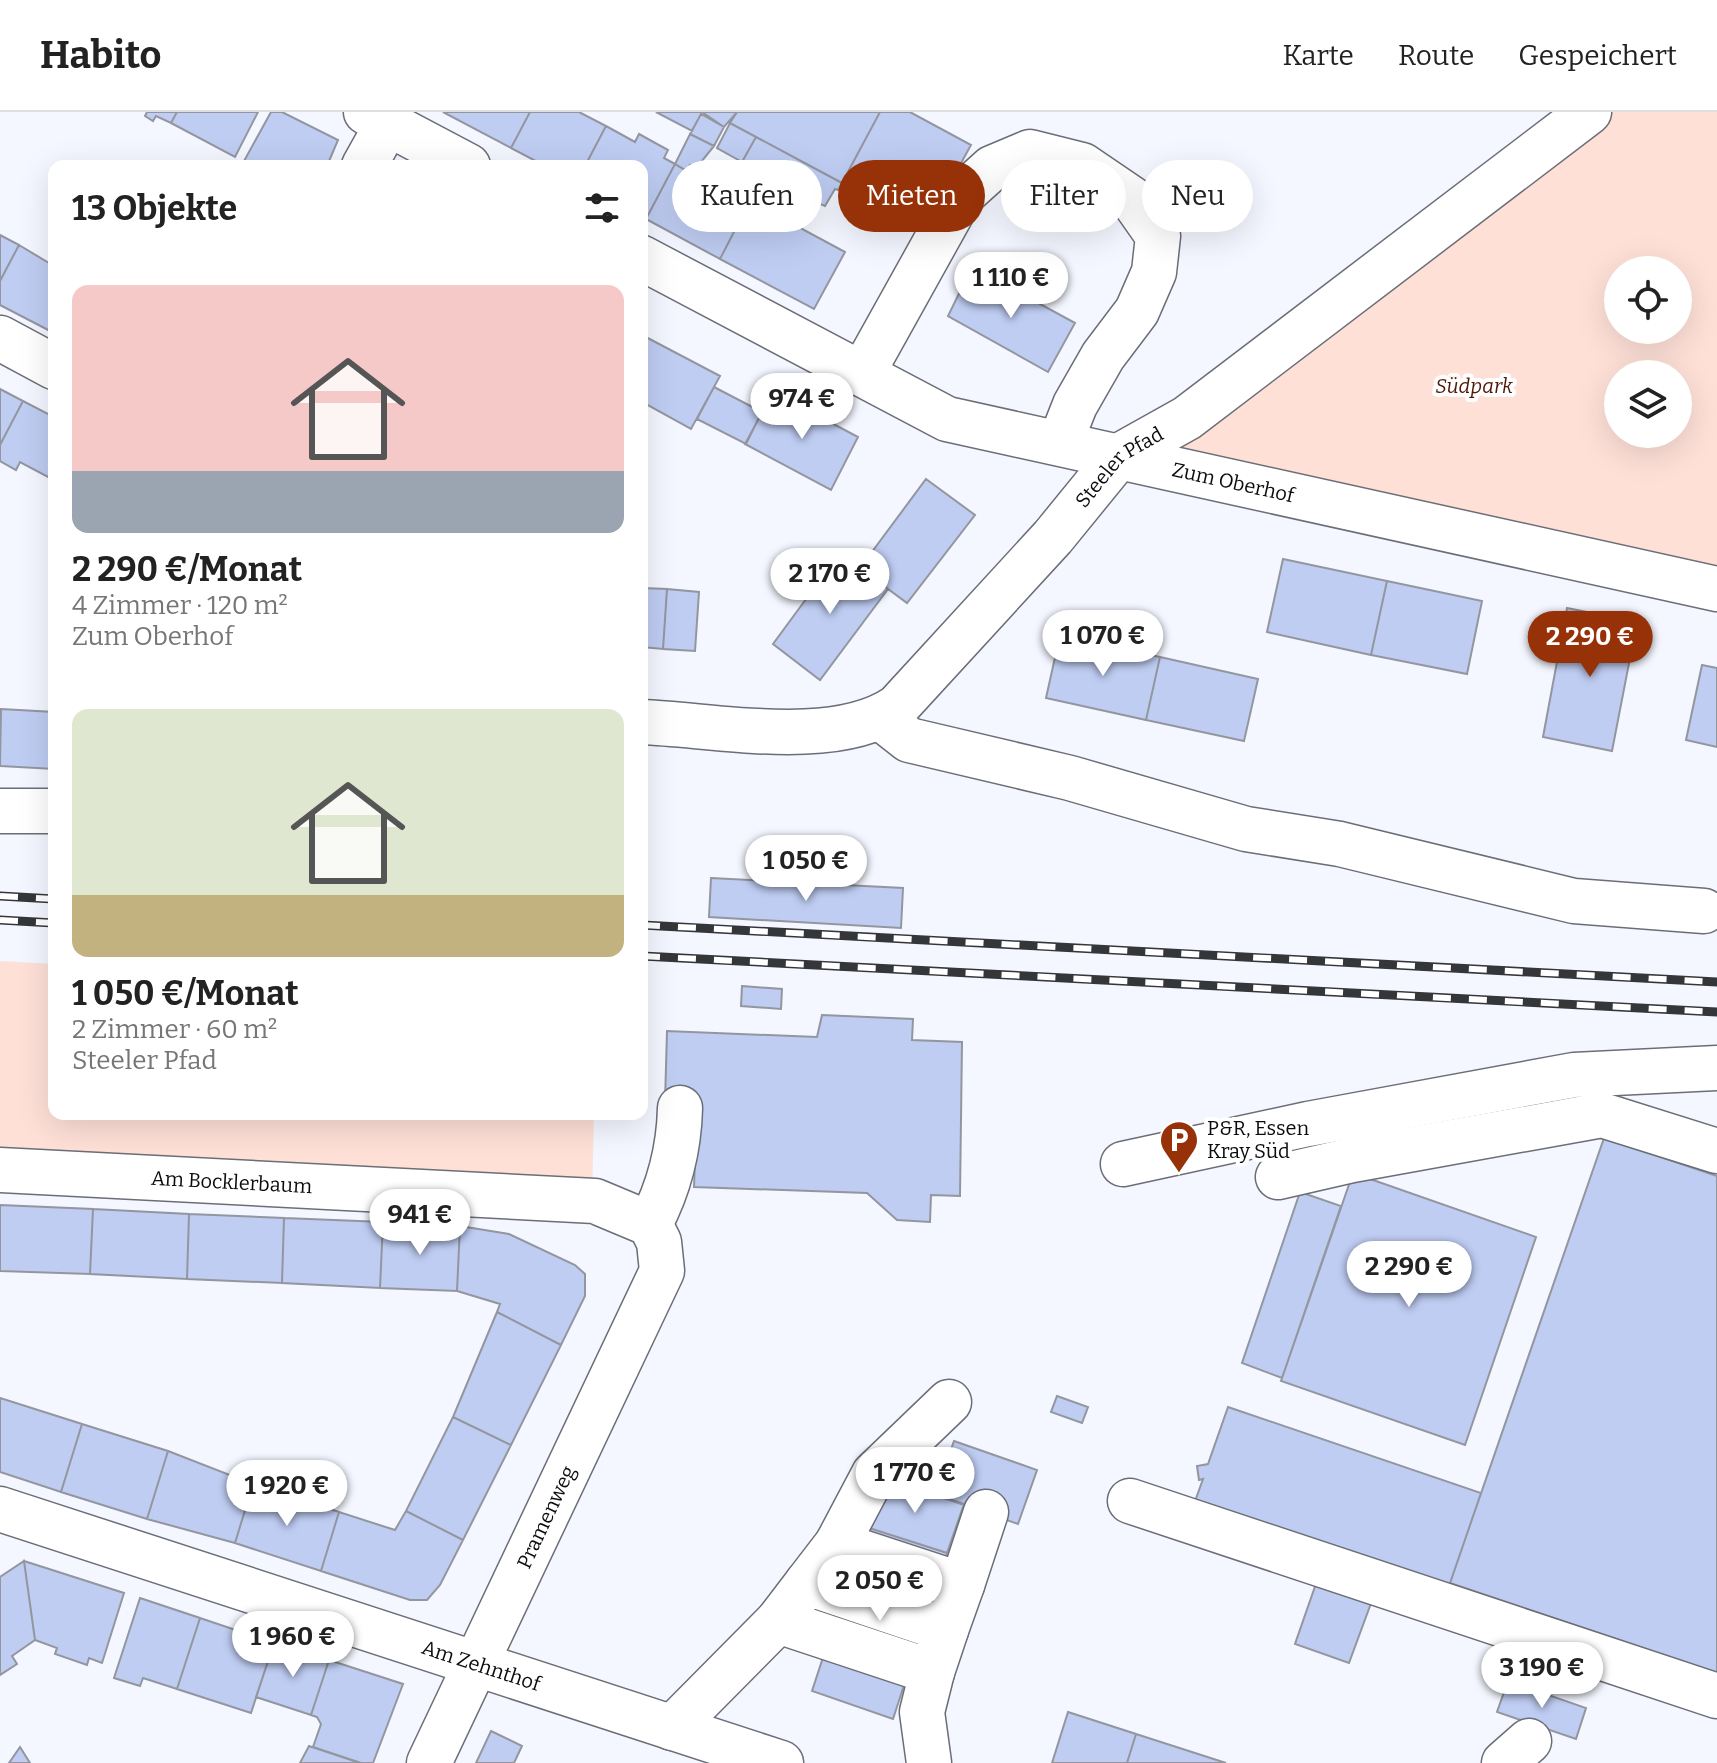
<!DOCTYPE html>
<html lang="de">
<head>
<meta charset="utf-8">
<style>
	body { margin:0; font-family:Bitter,serif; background:#f2f2f2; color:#222; height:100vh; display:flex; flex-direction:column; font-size:30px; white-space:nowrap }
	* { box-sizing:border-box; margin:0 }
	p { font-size:26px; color:#767676 }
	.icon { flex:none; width:44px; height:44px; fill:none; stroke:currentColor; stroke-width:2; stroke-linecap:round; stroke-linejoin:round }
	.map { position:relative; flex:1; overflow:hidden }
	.drawer { position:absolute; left:48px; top:48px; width:600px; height:960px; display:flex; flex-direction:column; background:#fff; border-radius:16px; box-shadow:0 8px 32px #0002 }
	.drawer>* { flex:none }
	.banner { position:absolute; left:672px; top:48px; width:760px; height:72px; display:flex; gap:16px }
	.controls { position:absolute; left:1604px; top:144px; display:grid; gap:16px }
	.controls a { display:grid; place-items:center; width:88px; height:88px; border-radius:50%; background:#fff; box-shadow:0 8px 32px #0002; font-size:40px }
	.price { position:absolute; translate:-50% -68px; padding:0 18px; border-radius:28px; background:#fff; color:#222; font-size:26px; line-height:52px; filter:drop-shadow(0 2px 4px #0008) }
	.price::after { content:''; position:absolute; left:50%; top:48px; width:24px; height:18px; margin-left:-12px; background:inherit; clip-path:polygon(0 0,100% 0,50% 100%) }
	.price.current { background:#973108; color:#fff }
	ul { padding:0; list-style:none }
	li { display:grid; align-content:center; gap:16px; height:424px; padding:0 24px }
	li span { display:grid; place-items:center; height:248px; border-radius:16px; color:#555 }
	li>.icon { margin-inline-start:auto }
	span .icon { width:144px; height:144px; fill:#fffc; stroke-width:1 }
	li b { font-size:34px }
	h2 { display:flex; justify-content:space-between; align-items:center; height:96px; padding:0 24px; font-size:34px }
	.tag { padding:0 28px; border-radius:36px; background:#fff; box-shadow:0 8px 32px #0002; font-size:28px; line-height:72px }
	.tag.current { background:#973108; color:#fff }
	header { display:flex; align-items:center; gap:48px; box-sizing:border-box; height:112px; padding:0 40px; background:#fff; border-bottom:2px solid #e0e0e0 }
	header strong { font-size:38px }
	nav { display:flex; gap:44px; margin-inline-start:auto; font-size:28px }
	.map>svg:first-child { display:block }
</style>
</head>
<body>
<header>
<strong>Habito</strong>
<nav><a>Karte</a><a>Route</a><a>Gespeichert</a></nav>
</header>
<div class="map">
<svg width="1717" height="1651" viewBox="0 0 1717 1651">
	<rect width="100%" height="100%" fill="#f4f7ff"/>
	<path fill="#fee0d7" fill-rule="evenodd" d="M1611,0H1717V473L1139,343ZM1618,158H1678V218H1618ZM1618,262H1678V322H1618Z
		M0,849L54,852V1002H594L592,1087L0,1055Z"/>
	<path fill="#bfcdf3" stroke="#93969e" stroke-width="2" d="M147,0H177L171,11L156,4L153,9L145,4Z
		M177,0H258L235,45L171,11Z
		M271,0H282L338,28L327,54H253L244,49Z
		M443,0H530L511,36Z
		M530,0H579L606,14L585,54H545L511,36Z
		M656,0H702L692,19Z
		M702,0H737L724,15Z
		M737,0H880L842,71L730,11Z
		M880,0H910L971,33L926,115L842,71Z
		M701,2L724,15L714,34L690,22Z
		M730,11L756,25L742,50L717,36Z
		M606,14L635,30L639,22L668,38L664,46L675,52L646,107L642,105V54H585Z
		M690,22L714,34L701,50L709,62L690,53L687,59L675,52Z
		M756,25L842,71L838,78L835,77L825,94L789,79L791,76L742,50Z
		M675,52L687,59L690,53L709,62L714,61L752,85L720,147L646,107Z
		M750,89L845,140L814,197L720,147Z
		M0,123L19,133L0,169Z
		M19,133L54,154V221L0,193V169Z
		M972,155L1075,211L1048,260L948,204Z
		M642,223L720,264L691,317L642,290Z
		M714,275L762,300L746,332L697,307Z
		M0,277L23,289L0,333Z
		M773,280L858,325L831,378L745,332Z
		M23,289L54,305L52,367L20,350L16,358L0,349V333Z
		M926,367L975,403L907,491L860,456Z
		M840,441L888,477L820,568L773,532Z
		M1283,447L1387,469L1371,543L1267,520Z
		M1387,469L1482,489L1467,562L1371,543Z
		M642,476L667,477L663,537L642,535Z
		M667,477L699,480L695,539L663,537Z
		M1567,496L1637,510L1612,639L1543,625Z
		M1060,523L1160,545L1146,608L1046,586Z
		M1160,545L1258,567L1244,629L1146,608Z
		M1702,553L1717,556V635L1686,628Z
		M1,597L54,600V657L0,654Z
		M711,766L903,776L901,816L709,805Z
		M742,874L782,877L781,897L741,894Z
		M822,903L913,907L912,928L962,930L960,1084L931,1083L930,1110L897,1108L867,1081L694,1075L697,991L665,990L667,919L817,925Z
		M1604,1026L1717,1064V1561L1450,1471Z
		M1353,1061L1536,1125L1465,1333L1281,1269Z
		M1300,1080L1341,1094L1282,1266L1242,1251Z
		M0,1093L93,1097L90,1162L0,1159Z
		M93,1097L189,1102L187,1167L90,1162Z
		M189,1102L284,1106L282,1171L187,1167Z
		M284,1106L383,1110L380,1176L282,1171Z
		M383,1110L460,1114L457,1179L380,1176Z
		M460,1114L509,1122L575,1153L585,1162V1184L561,1233L497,1200L500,1192L457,1179Z
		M497,1200L561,1233L511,1333L453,1305Z
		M1057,1284L1088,1295L1082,1311L1051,1300Z
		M0,1286L82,1312L61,1380L0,1360Z
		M1228,1295L1481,1381L1446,1483L1193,1395L1203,1367L1199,1368L1197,1354L1208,1352Z
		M453,1305L511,1333L463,1428L406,1399Z
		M82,1312L168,1339L147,1407L61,1380Z
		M954,1329L1037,1358L1018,1412L935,1383Z
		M168,1339L253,1372L235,1431L147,1407Z
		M883,1365L964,1392L947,1441L866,1415Z
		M253,1372L339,1400L321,1459L235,1431Z
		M406,1399L463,1428L440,1473L427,1488H410L321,1459L339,1400L395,1418Z
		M866,1415L947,1441L893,1607L812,1579Z
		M24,1449L35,1528L12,1544L17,1552L0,1563V1465Z
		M24,1449L124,1481L102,1551L89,1546L87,1553L55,1542L57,1536L35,1528Z
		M1319,1463L1374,1483L1349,1551L1295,1532Z
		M140,1486L200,1506L177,1577L143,1566L140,1574L114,1566Z
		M200,1506L274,1531L251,1601L177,1577Z
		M274,1531L329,1548L311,1603L256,1585Z
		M329,1548L403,1572L373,1651H361L313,1635L321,1612L317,1605L311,1603Z
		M1508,1569L1586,1596L1576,1627L1497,1600Z
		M1068,1600L1136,1622L1127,1651H1052Z
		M491,1619L522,1634L514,1651H476Z
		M1136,1622L1226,1651H1127Z
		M309,1634L360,1651H300Z
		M20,1635L30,1651H9Z"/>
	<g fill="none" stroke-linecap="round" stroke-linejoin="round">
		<defs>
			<g id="minor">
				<path d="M366,0L468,54"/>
				<path d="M364,54L388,11"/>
				<path id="s1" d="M642,146L947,307L1717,477"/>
				<path d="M0,226L54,255"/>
				<path d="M862,262L961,84L992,56L1030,40L1082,53L1132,87L1158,124L1154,160L1137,199L1103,244L1075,293L1060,331"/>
				<path d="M881,606L909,628L1070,666L1246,717L1340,732L1574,789L1704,799"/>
				<path id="s2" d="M642,610C717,613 834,638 897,595L1053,425L1119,344L1187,306L1589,0"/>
				<path d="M0,699H54"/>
				<path d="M1123,1052L1308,1012L1574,963L1717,956"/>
				<path id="s3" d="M0,1058L595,1089L650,1112L659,1130L662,1159L429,1651"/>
				<path d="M1278,1065L1352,1048L1602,1003L1717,1039"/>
				<path d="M650,1112C669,1076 679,1037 680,996"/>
				<path d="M1130,1389L1717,1584"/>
				<path d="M837,1432L874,1362L949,1290"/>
				<path d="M807,1471L837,1432L962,1473L946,1518"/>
				<path d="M962,1473L986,1400"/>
				<path d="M778,1509L932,1560L922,1600L929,1651"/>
				<path d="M672,1616L778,1509L807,1471L946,1518L932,1560"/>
				<path d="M1504,1651L1529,1629"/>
			</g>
			<g id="major">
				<path id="s4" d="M0,1397L781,1651"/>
			</g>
		</defs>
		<use href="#minor" stroke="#6b6e76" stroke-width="47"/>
		<use href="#major" stroke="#6b6e76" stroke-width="47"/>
		<use href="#minor" stroke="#fff" stroke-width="44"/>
		<use href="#major" stroke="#fff" stroke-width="44"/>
		<defs>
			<path id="rail" d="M0,784L54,787
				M0,808L54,811
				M642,813L1717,870
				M642,844L1717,900"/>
		</defs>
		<use href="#rail" stroke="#343639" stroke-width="9"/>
		<use href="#rail" stroke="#fff" stroke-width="6" stroke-dasharray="18" stroke-linecap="butt"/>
	</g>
	<defs>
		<symbol id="parking-pin" viewBox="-11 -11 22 30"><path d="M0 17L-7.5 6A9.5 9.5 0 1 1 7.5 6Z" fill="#973108" stroke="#fff"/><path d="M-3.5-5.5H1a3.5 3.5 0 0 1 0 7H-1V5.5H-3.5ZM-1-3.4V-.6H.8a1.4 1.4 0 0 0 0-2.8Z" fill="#fff"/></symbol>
	</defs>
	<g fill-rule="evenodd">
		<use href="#parking-pin" x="1157" y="1006" width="44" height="60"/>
	</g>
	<g text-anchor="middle" stroke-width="8" stroke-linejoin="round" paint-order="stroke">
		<g font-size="20" font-style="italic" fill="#4f1907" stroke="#fff">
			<text x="1474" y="281">Südpark</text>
		</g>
		<g font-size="20" fill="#0b0c0f" stroke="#fff">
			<text dy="7" stroke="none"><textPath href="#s2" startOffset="588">Steeler Pfad</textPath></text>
			<text dy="7" stroke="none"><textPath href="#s1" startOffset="638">Zum Oberhof</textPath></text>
			<text dy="7" stroke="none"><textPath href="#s3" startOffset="232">Am Bocklerbaum</textPath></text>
			<text transform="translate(546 1405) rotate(-65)" y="7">Pramenweg</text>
			<text dy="7" stroke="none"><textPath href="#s4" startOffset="506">Am Zehnthof</textPath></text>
		</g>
		<g font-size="20" fill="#0b0c0f" stroke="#fff" text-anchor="start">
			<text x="1207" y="1023">P&amp;R, Essen<tspan x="1207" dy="23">Kray Süd</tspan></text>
		</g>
	</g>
</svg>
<div class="controls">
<a><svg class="icon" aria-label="locate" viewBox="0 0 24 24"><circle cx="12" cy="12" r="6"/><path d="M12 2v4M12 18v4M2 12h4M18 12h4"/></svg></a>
<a><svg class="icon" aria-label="layers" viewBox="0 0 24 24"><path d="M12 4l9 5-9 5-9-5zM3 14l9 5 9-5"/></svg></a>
</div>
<b class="price" style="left:1011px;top:208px">1 110 €</b>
<b class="price" style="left:802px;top:329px">974 €</b>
<b class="price" style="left:830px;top:504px">2 170 €</b>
<b class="price" style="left:1103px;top:566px">1 070 €</b>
<b class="price current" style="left:1590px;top:567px">2 290 €</b>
<b class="price" style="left:806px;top:791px">1 050 €</b>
<b class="price" style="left:420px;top:1145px">941 €</b>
<b class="price" style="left:1409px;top:1197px">2 290 €</b>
<b class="price" style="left:915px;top:1403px">1 770 €</b>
<b class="price" style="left:287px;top:1416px">1 920 €</b>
<b class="price" style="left:880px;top:1511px">2 050 €</b>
<b class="price" style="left:293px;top:1567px">1 960 €</b>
<b class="price" style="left:1542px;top:1598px">3 190 €</b>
<div class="banner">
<a class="tag">Kaufen</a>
<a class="tag current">Mieten</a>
<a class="tag">Filter</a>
<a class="tag">Neu</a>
</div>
<section class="drawer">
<h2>13 Objekte<svg class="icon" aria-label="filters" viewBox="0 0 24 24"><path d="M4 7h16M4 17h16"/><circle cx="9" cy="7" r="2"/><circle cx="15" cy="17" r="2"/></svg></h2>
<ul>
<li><span style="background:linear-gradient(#f6c9c9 75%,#9aa5b1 0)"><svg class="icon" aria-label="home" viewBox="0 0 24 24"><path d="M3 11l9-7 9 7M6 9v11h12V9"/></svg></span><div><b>2 290 €/Monat</b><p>4 Zimmer · 120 m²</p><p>Zum Oberhof</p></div></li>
<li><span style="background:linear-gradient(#dfe7d0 75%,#c2b280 0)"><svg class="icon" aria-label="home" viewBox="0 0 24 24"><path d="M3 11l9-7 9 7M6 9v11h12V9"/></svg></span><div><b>1 050 €/Monat</b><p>2 Zimmer · 60 m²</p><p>Steeler Pfad</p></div></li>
</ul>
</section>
</div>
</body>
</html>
